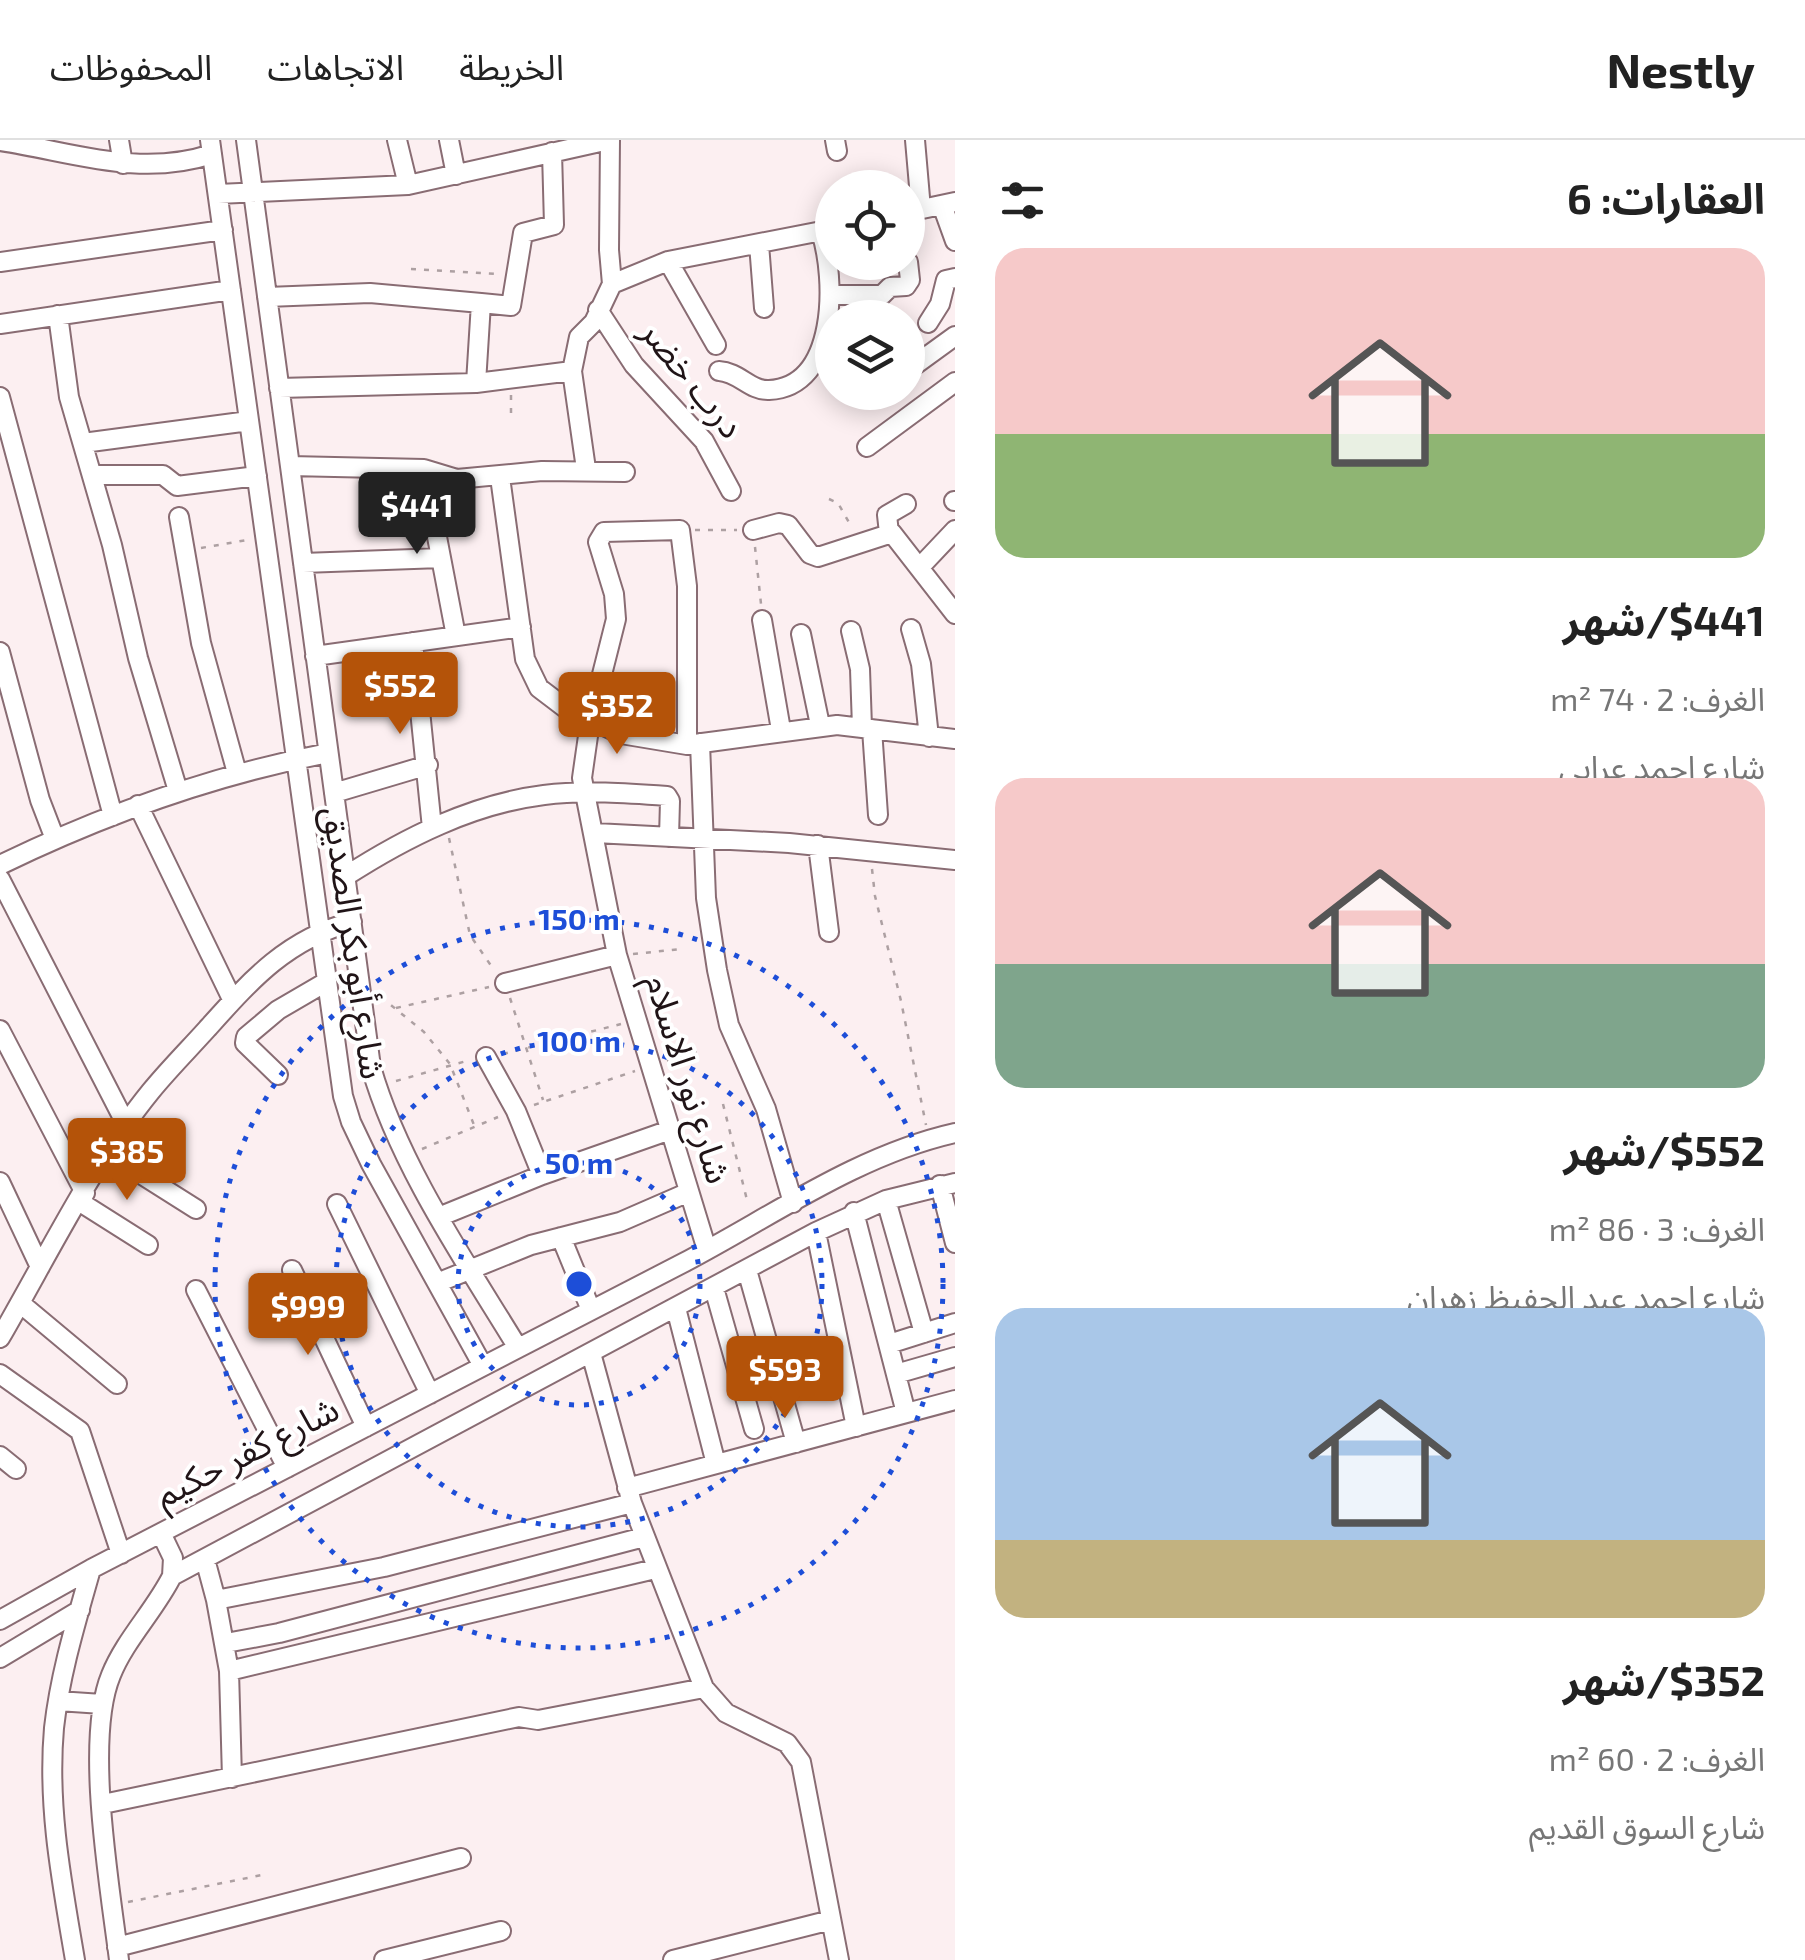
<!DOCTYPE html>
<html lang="ar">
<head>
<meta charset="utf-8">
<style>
	body { margin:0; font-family:"Exo 2","Noto Sans Arabic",sans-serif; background:#f6f6f6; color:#222; direction:rtl; height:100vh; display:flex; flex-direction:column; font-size:38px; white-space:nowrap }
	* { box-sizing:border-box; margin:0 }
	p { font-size:32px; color:#767676 }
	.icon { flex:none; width:55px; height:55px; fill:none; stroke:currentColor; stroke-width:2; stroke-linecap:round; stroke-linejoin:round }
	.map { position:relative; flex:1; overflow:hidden; direction:ltr }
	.sheet { display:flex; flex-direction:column; background:#fff; width:850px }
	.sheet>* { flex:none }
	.tools { position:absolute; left:815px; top:30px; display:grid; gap:20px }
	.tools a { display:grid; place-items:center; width:110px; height:110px; border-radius:50%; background:#fff; box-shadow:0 5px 25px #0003; font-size:50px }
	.price { position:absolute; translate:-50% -85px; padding:0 22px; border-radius:10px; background:#b45309; color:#fff; font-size:32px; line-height:65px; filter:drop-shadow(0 2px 5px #0008) }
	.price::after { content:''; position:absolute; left:50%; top:60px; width:30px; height:22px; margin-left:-15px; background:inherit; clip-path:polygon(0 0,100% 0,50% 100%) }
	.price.current { background:#222; color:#fff }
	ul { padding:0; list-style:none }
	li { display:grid; align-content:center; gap:20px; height:530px; padding:0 40px }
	li span { display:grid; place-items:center; height:310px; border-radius:30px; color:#555 }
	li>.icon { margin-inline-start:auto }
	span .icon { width:180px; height:180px; fill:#fffc; stroke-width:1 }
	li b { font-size:42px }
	h2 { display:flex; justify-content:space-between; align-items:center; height:120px; padding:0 40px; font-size:42px }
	header { display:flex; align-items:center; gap:60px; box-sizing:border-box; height:140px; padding:0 50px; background:#fff; border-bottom:2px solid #e0e0e0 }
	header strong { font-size:48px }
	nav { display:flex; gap:55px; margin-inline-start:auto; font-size:35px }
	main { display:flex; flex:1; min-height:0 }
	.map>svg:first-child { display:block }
</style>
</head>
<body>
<header>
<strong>Nestly</strong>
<nav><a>الخريطة</a><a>الاتجاهات</a><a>المحفوظات</a></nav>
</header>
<main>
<section class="sheet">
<h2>العقارات: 6<svg class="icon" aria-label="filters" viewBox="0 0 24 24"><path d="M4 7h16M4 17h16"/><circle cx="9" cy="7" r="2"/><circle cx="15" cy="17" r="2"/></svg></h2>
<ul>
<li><span style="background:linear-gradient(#f6c9c9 60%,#8fb573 0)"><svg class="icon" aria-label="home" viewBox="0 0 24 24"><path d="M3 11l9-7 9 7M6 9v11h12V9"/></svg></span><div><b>$441/شهر</b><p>الغرف: 2 · 74 m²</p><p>شارع احمد عرابى</p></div></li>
<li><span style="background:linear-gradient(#f6c9c9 60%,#7fa58c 0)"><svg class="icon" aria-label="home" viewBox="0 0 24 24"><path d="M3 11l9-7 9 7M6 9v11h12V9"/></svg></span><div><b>$552/شهر</b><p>الغرف: 3 · 86 m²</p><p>شارع احمد عبد الحفيظ زهران</p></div></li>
<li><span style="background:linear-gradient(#a9c7e8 75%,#c2b280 0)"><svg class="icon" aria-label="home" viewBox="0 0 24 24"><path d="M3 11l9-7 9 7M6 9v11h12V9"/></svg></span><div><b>$352/شهر</b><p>الغرف: 2 · 60 m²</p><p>شارع السوق القديم</p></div></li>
</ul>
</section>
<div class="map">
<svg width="955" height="1820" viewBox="0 0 955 1820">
	<rect width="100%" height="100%" fill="#fceff1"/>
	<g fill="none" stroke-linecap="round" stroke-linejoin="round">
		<defs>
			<path id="minor" d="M119,0L123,24
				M210,0L343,956L351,982L371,1024L483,1226
				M246,0L371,927C399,1025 465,1121 518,1208
				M397,0L408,45
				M449,0L456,35
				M610,0L609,110L612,144
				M835,0L837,11
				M915,0L921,69
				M0,1C73,12 139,38 212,14
				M218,54L408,45L609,0
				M942,65L955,101
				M908,72L955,62
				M759,104L764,168
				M668,121L716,205
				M0,122L223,90
				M832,155H882L890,147L906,146L910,140L908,122
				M267,157L370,153L481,163
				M598,170L634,225L704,301L731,351
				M58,175L69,257L112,405L138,518L178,651
				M928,183L940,164L946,140L955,138
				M0,184L231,150
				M908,230L955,196
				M572,231L586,329
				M719,231C739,232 750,251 769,250C838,247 836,138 821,92
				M476,243L481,163L511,166L523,93L554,85L552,12
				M279,248L476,243L572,231L579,197L594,182L612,144L668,121L832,89
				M0,257L113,676
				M83,303L249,281
				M867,307L955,242
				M290,326L424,329L457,339L542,331L625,332
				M424,329L456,496
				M92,335H163L177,346L257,336
				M500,337L525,519L539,548L564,567L621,594L687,605L837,585L955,599
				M954,361H955
				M179,377L201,503L237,633
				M753,390L779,383L788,385L810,414L818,417L892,393L955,474
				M889,393L887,375L906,364
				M303,423L441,418
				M920,427L955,390
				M762,480L781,590
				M911,489L921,524L929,597
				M851,491L860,529L862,587
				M801,494L820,585
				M413,502L432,688
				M0,512L40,660L55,699
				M315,516L521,487
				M872,589L878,675
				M700,603L706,758L717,830L729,885L766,969L793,1063
				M687,605V446L680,390L604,392L598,402L614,454L616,479L590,582L582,638L617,815L707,1110
				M334,653L428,625
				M138,665L232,859
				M595,693L789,703L955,720
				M818,705L829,792
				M0,725C105,674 214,635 328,613
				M346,736C405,698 472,664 544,655C583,650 627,653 667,656L670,661L669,697
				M0,739L127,986
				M505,843L617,815
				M0,890L85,1053
				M486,917L516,971L542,1035
				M278,935L245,903L246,897L278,870L326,842
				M109,1014L196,1069
				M0,1042L40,1127
				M940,1045L955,1103
				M886,1060L924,1193
				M80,1062L148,1105
				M337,1064L430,1254
				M854,1072L906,1273
				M441,1076L542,1035L670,990
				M816,1092L856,1287
				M561,1097L591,1170
				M292,1130L366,1287
				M747,1130L796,1303
				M437,1143L531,1105L620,1082L689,1052
				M714,1148L754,1289
				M196,1150L287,1328
				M20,1163L117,1244
				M676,1168L716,1324
				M0,1198C46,1119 93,1022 151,951C169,929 189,909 207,889C251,840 287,799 352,782
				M889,1204L955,1183
				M591,1213L632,1363L704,1548L726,1573L787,1603L801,1622L839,1820
				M0,1234L80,1291L121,1414
				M896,1234L955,1217
				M0,1316L16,1329
				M627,1348L955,1260
				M205,1419L216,1460
				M172,1436L816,1092L886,1060L955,1043
				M0,1480L91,1429C289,1328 485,1224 683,1123C771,1077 857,1015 955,993
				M226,1503L279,1493L644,1397
				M0,1518L80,1470
				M229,1531L655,1429
				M58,1561L102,1564
				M232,1638L229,1531L216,1460L384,1427L632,1363
				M103,1664L519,1577L538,1580L704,1548
				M117,1807L461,1718
				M75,1820C62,1743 47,1667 54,1588C60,1534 76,1482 91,1429
				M119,1820C110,1747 84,1600 111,1535C125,1500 155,1470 172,1436L173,1418L161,1393
				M384,1820L501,1791
				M673,1820L831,1780"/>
		</defs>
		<use href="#minor" stroke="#896c73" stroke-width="22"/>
		<path stroke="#ada0a2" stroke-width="2.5" stroke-dasharray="5 8" stroke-linecap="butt" d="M411,129L497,134
			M511,273V255
			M829,359L838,363L851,386
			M695,390H737
			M755,407L761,464
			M201,408L247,400
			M449,698L470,795L494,830
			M872,729L875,756L901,861L926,985
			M633,814L681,809
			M381,857L424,892L450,924L474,985
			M510,858L543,960
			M396,868L489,847
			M503,914L621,884
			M667,921L700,911
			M396,941L470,920
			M723,964L748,1064
			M534,965L635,931
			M422,1009L498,977
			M128,1762L262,1735"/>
		<use href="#minor" stroke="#fff" stroke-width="18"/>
	</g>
	<g fill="none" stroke="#1d4ed8" stroke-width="5" stroke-dasharray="5 10">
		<circle cx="579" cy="1144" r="121"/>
		<circle cx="579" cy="1144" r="243"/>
		<circle cx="579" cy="1144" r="364"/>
	</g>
	<g text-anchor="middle" stroke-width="8" stroke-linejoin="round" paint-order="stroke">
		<g font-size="35" fill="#201417" stroke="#fff">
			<text transform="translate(692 239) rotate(51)" y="12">درب خضر</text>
			<text transform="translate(354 803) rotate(82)" y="12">شارع أبو بكر الصديق</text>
			<text transform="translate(688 939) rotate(73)" y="12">شارع نور الاسلام</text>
			<text transform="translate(247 1312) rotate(-27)" y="12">شارع كفر حكيم</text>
		</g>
	</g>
	<circle cx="579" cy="1144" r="15" fill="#1d4ed8" stroke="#fff" stroke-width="5"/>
	<g font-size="30" text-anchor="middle" font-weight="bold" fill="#1d4ed8" stroke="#fff" stroke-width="8" stroke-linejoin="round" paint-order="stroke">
		<text x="579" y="790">150 m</text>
		<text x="579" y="912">100 m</text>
		<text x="579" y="1034">50 m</text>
	</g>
</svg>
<div class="tools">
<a><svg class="icon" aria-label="locate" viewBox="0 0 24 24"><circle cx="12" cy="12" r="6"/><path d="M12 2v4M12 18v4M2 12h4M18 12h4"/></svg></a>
<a><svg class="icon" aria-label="layers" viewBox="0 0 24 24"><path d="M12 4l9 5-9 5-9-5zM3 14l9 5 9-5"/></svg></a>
</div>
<b class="price current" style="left:417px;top:417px">$441</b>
<b class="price" style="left:400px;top:597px">$552</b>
<b class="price" style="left:617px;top:617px">$352</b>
<b class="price" style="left:127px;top:1063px">$385</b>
<b class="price" style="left:308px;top:1218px">$999</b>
<b class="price" style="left:785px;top:1281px">$593</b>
</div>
</main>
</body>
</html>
